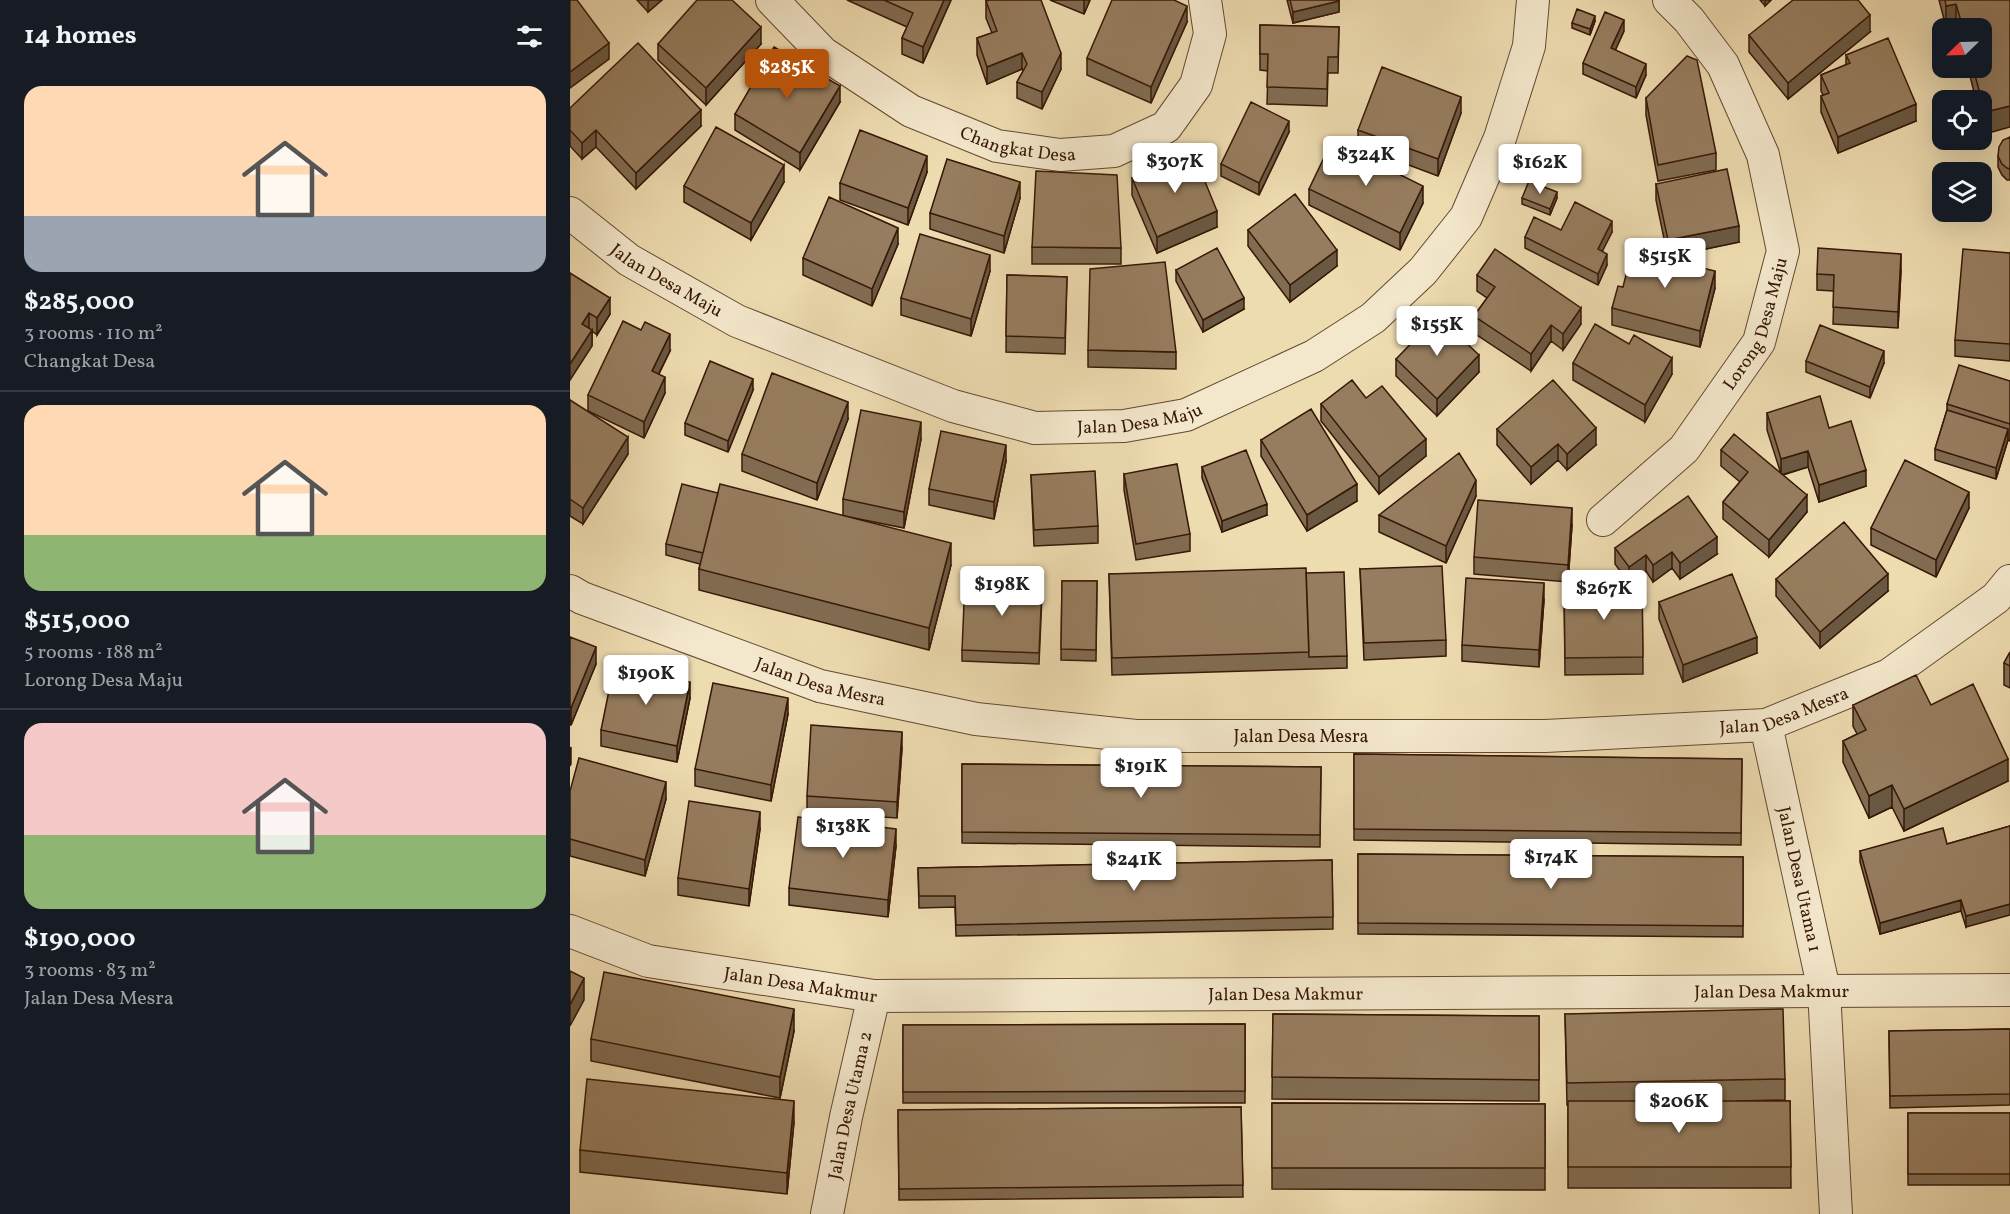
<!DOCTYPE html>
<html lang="en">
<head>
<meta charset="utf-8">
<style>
	body { margin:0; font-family:Vollkorn,serif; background:#20242c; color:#f1f3f6; height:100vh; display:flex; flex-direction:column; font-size:22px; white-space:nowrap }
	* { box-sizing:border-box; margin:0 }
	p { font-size:20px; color:#9ea1a6 }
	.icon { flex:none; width:33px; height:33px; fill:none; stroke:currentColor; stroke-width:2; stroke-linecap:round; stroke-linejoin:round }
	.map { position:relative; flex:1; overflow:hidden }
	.panel { display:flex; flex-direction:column; background:#171b24; width:570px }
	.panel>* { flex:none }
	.needle { width:39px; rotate:247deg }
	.controls { position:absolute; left:1362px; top:18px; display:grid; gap:12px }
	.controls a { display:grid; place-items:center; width:60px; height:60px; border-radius:12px; background:#171b24; box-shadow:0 6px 24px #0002; font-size:30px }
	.price { position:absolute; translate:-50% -51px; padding:0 14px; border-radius:6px; background:#fff; color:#222; font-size:20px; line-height:39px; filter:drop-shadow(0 2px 3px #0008) }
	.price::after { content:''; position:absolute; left:50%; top:36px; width:18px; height:14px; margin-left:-9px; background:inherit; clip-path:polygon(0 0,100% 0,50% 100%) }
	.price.current { background:#b45309; color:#fff }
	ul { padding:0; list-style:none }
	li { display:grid; align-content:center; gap:12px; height:318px; padding:0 24px }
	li+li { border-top:2px solid #363941 }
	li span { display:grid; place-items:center; height:186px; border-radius:18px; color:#555 }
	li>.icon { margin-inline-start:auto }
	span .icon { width:108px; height:108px; fill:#fffc; stroke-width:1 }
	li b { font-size:26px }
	h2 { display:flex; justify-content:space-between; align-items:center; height:72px; padding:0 24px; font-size:26px }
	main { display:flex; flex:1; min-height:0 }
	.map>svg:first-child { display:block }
</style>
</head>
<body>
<main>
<section class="panel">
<h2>14 homes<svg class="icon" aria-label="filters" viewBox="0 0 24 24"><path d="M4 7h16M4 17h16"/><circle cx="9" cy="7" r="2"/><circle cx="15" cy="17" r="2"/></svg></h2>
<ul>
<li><span style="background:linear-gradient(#ffd9b3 70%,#9aa5b1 0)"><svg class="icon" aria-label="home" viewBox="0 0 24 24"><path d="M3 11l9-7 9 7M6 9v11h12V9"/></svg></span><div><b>$285,000</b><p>3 rooms · 110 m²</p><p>Changkat Desa</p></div></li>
<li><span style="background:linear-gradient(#ffd9b3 70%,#8fb573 0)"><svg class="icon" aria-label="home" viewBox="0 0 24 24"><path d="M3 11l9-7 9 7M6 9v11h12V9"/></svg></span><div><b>$515,000</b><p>5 rooms · 188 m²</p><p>Lorong Desa Maju</p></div></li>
<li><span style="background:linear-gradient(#f6c9c9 60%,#8fb573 0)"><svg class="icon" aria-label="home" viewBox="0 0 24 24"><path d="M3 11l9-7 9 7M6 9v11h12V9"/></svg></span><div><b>$190,000</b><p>3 rooms · 83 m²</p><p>Jalan Desa Mesra</p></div></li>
</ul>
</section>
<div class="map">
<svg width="1440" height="1214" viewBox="0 0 1440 1214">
	<rect width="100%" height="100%" fill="#eedcb1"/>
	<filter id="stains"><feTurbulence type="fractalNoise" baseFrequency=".00333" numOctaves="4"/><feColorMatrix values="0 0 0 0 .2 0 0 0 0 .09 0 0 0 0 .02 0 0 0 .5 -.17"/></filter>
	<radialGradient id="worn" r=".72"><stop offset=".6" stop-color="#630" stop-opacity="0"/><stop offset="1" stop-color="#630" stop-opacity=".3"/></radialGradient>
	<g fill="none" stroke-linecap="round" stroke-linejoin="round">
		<defs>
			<g id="minor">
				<path id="s1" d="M202,0L253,53L341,111L427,146L490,155L544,151L596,127L626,85L640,34L635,0"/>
				<path id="s2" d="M0,213L59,260L167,321L383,406L465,428L554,426L616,415L744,356L803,318L853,271L896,217L930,138L959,46L963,0"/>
				<path id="s3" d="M1033,520L1114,449L1189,342L1213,251L1193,155L1153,65L1119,20L1099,0"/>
				<path id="s4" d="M0,591L12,598L250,686L406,719L566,736H975L1196,725L1319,675L1426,598L1440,581"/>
				<path id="s5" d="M1196,725L1254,990L1266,1214"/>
				<path id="s6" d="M0,931L78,961L304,996L1440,990"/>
				<path id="s7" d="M257,1214L276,1117L304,996"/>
			</g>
		</defs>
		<use href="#minor" stroke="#654831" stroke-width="34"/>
		<use href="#minor" stroke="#f4e8cc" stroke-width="32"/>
	</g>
	<path fill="#816c52" stroke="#371706" stroke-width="1.5" d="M67,0H92L78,12Z
		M277,0H381L353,63L332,54V38L337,27Z
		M480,0H520L514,14Z
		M717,0H769V12L723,23Z
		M1190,0H1201L1195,6Z
		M1369,0H1440L1415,134L1412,119V100H1406L1398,68H1412V28H1387L1386,25L1376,27Z
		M416,1L491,69L472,109L447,98V82L453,71L452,69L417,84L407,55V38L422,33L416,18Z
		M1025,21L1020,35L1002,28V23Z
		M617,22L581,103L517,75V58Z
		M690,25L769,27L768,73H758L757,106L697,104L698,71L690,70Z
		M1054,31L1045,50L1076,75L1066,98L1013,74V63Z
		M1300,32L1218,99L1179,52V35Z
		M88,44H191L136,105L88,60Z
		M1276,55L1346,121L1268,153L1251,112V96L1253,95L1251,91V75L1276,65Z
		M1076,98L1146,153V170L1088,181L1076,115Z
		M270,102L230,170L165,130V114Z
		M0,108L131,126L66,189L26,147L12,159L0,146Z
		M891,113L868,176L788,146V130Z
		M719,132L689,195L651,176V164Z
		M1440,137V180H1437L1432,175L1428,167V156Z
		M357,172L338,225L270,200V183Z
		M562,178L647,227L587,253L562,195Z
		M214,182L181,240L114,202V186Z
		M1086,184L1169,242L1107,255L1109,262L1145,288L1130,347L1042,325V308L1062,272L1097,253L1086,200Z
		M739,189L853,203L830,250L739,205Z
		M450,198L434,253L360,229V213Z
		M952,198H987L980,215L952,204Z
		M678,230L767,266L720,302L678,246Z
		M991,230L1042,232L1032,251L1037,265L1028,285L955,248V237Z
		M328,244L302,306L233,275V258Z
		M462,247L551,248V264H462Z
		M1440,253V361L1385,356V340Z
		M606,270L674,309L633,332L606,281Z
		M1331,270L1328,328L1263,324L1264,291L1247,290V274Z
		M420,271L401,336L331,315V298Z
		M0,273L40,314L27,335L22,331V346Z
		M437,275L497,277L495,354L436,352Z
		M907,275L1011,324L993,350L981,341L961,371L904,333V316L917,298L907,291Z
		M518,350L606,352V369L518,367Z
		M100,351L89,374L95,393L74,438L18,411V395Z
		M826,359L909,372L867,416L826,376Z
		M1236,361L1314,363L1300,398L1236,372Z
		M1003,363L1102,374L1075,422L1003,380Z
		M1440,381V441L1438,440L1426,479L1365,460V449L1377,410V404Z
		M183,390L158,452L115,435V423Z
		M796,398L856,456L809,494L751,421V404Z
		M0,400L58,454L13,524L0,516Z
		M1197,413L1259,428L1296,486L1249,502L1238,467L1213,475L1237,512L1199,557L1153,519V502L1170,482L1151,466V450L1211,474L1197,430Z
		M278,419L247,500L172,471V454Z
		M927,429L1026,445L997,470L988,460L961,484L927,445Z
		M351,439L334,528L274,516L381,565L359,650L129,590V569L130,564L96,555V544L148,493L273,516V499Z
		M691,440L787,501L737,531L691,456Z
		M436,461L424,519L359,505V489Z
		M632,467L697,515L652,532L632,478Z
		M554,474L620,534V551L566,560L554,490Z
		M461,475L528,526V543L464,546Z
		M906,496L876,563L809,532V515Z
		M1399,508L1366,577L1301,545V528Z
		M1002,525L998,582L904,574V557Z
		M1045,548L1147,554L1110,579L1102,568L1083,582L1076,571L1059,583L1045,564Z
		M790,569L876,640V656L794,660Z
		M736,573L777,656V668L542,675L539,574Z
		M1206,579L1318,591L1250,648L1206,596Z
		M492,581H527L526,661L491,660Z
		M1072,584L1073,674L995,675L994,585Z
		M472,596L469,664L392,661V650Z
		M974,600L969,667L892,661V645Z
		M1089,602L1187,653L1113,682L1089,619Z
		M0,637L26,664L1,725H0Z
		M1440,652V688L1434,685V663Z
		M120,698L107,762L31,746V730Z
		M1283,705H1361L1438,781L1334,831L1322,807L1299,818L1273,762V741L1287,734L1283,726Z
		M218,714L201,801L125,786V769Z
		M332,748L327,818L237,812V796Z
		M784,754L1172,759L1171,845L784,840Z
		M392,764L751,767L750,847L392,843Z
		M0,791L96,799L75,876L0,856Z
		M1440,826L1396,927L1391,911L1310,934L1290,862V851L1377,844Z
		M190,829L179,906L108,895V878Z
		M326,846L318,917L219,905V888Z
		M788,854L1173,857V937L788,934Z
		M762,860L763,929L386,936L385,907L349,908L348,868Z
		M703,1014L969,1016V1101L702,1099Z
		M995,1014L1215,1079V1100L1166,1101H1220L1221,1188H998V1105H997Z
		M675,1024V1103H333V1025Z
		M1440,1029V1105L1320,1108L1319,1031Z
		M224,1031L210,1098L21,1061V1039Z
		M702,1103L975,1104V1190L702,1189Z
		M671,1107L673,1197L329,1200L328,1110Z
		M1338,1113H1440V1185H1338Z
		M224,1122L217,1194L10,1172V1150Z"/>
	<path fill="#695842" stroke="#371706" stroke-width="1.5" d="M79,0H92L78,12V1Z
		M374,0H381L353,63V47Z
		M514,0H520L514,14Z
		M1195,0H1201L1195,6Z
		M769,1V12L723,23V12Z
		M1386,4V25L1376,27V6Z
		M617,6V22L581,103V87Z
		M1300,15V32L1218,99V83Z
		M1025,16V21L1020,35V29Z
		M1054,20V31L1041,60V48Z
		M191,27V44L136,105V88Z
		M39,43V59L0,88V72Z
		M452,53V69L417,84V67Z
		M491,53V69L472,109V92Z
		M1076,64V75L1066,98V87Z
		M270,86V102L230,170V153Z
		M891,97V113L868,176V159Z
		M1346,104V121L1268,153V137Z
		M1440,106V127L1415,134V112Z
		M131,110V126L66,189V173Z
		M719,121V132L689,195V183Z
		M26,130V147L12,159V143Z
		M357,156V172L338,225V208Z
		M214,165V182L181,240V223Z
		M450,182V198L434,253V236Z
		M853,186V203L830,250V233Z
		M987,192V198L980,215V209Z
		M647,211V227L587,253V237Z
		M1042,221V232L1028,260V249Z
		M1169,226V242L1098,257V240Z
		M328,228V244L302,306V289Z
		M767,250V266L720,302V285Z
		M1037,254V265L1028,285V274Z
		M1331,254V270L1328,328V312Z
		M420,255V271L401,336V319Z
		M1145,271V288L1130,347V331Z
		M40,298V314L27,335V318Z
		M674,298V309L633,332V320Z
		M1011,308V324L993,350V334Z
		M19,313V329L12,324Z
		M981,325V341L961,371V354Z
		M22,330V346L0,380V364Z
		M100,334V351L82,387V371Z
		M1314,351V363L1300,398V387Z
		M909,355V372L867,416V399Z
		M1102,358V374L1075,422V405Z
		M95,377V393L74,438V422Z
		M183,379V390L158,452V441Z
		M278,402V419L247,500V483Z
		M351,422V439L334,528V512Z
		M1026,428V445L997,470V454Z
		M1438,429V440L1426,479V468Z
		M58,437V454L13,524V508Z
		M856,439V456L809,494V477Z
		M988,444V460L961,484V467Z
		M436,445V461L424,519V502Z
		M1238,451V467L1211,475V459Z
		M1296,470V486L1249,502V485Z
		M906,480V496L876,563V546Z
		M787,484V501L737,531V515Z
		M1399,492V508L1366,577V560Z
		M1237,495V512L1199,557V540Z
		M697,504V515L652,532V521Z
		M1002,508V525L998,582V565Z
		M1147,537V554L1110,579V563Z
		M381,543V565L359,650V628Z
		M1102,552V568L1083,582V565Z
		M1076,555V571L1059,583V567Z
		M1318,574V591L1250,648V632Z
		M974,583V600L969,667V650Z
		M1187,637V653L1113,682V665Z
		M26,647V664L1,725V708Z
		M120,682V698L107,762V746Z
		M218,698V714L201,801V785Z
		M332,732V748L327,818V802Z
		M1,747V764L0,766V749Z
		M1438,759V781L1334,831V809Z
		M96,782V799L75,876V860Z
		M1322,785V807L1299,818V796Z
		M190,812V829L179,906V889Z
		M326,829V846L318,917V900Z
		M1391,900V911L1310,934V923Z
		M1440,904V915L1396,927V916Z
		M14,978V1000L0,1026V1005Z
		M224,1009V1031L210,1098V1077Z
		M224,1101V1122L217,1194V1173Z"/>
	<path fill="#967d5f" stroke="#371706" stroke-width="1.5" d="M0,0H7L39,43L0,72Z
		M127,0H162L191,27L136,88L88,44Z
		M314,0H374L353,47L332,38L343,13Z
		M420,0H471L491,53L472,92L447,82L457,64L452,53L417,67L407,38L427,31L416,1Z
		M542,0H604L617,6L581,87L517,58Z
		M720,0H769V1L723,12Z
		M1223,0H1288L1300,15L1218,83L1179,35Z
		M1375,0H1440V106L1415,112L1403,68H1412V28H1393L1386,4L1376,6Z
		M1007,9L1025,16L1020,29L1002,23Z
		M1035,12L1054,20L1041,48L1076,64L1066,87L1013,63Z
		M690,25L769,27L768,57H758L757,89L697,87L698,54H690Z
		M1318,38L1346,104L1268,137L1251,96L1259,93L1251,75L1280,63L1276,55Z
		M68,43L131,110L66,173L26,130L12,143L0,130V108Z
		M204,47L270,86L230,153L165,114Z
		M1117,56L1127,60L1146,153L1088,165L1076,98Z
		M812,67L891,97L868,159L788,130Z
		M681,102L719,121L689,183L651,164Z
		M146,127L214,165L181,223L114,186Z
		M290,130L357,156L338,208L270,183Z
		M1440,137V169L1437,168L1432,164L1428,156L1429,147L1433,140Z
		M762,141L853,186L830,233L739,189Z
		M623,152L647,211L587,237L562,178Z
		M377,159L450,182L434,236L360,213Z
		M1157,169L1169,226L1098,240L1086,184Z
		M466,171L547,175L551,248L462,247Z
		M959,181L987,192L980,209L952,198Z
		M725,194L767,250L720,285L678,230Z
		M259,197L328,228L302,289L233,258Z
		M1005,202L1042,221L1028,249L1037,254L1028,274L955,237L964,217L991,230Z
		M350,234L420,255L401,319L331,298Z
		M1068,245L1109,256L1108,262L1145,271L1130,331L1042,308L1048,286L1053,287L1057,271L1062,272Z
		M647,248L674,298L633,320L606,270Z
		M1248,248L1331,254L1328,312L1263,307L1264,275L1247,274Z
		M925,249L1011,308L993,334L981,325L961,354L904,316L925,287L907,275Z
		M1393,249L1440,253V344L1385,340Z
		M595,262L606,352L518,350L520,269Z
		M0,273L40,298L27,318L19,313L12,324L22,330L0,364Z
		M437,275L497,277L495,338L436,336Z
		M868,316L909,355L867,399L826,359Z
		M53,321L71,330L75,322L100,334L82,371L95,377L74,422L18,395Z
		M1025,324L1059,344L1064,335L1102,358L1075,405L1003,363Z
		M1250,325L1314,351L1300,387L1236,361Z
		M140,361L183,379L158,441L115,423Z
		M1389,365L1440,381V424L1377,404Z
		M202,373L278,402L247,483L172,454Z
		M782,380L796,398L812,386L856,439L809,477L751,404Z
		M983,380L1026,428L997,454L988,444L961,467L927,429Z
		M1250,396L1259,428L1281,421L1296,470L1249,485L1238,451L1211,459L1197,413Z
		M0,400L58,437L13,508L0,499Z
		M741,409L787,484L737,515L691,440Z
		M291,410L351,422L334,512L273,499Z
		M1377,410L1438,429L1426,468L1365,449Z
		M371,431L436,445L424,502L359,489Z
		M1164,434L1237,495L1199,540L1153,502L1178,472L1151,450Z
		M676,450L697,504L652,521L632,467Z
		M889,453L906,480L876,546L809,515Z
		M1335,460L1399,492L1366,560L1301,528Z
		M607,464L620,534L566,544L554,474Z
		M525,471L528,526L464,530L461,475Z
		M112,484L148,493L133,553L96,544Z
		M150,484L381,543L359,628L129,569Z
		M1118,496L1147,537L1110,563L1102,552L1083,565L1076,555L1059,567L1045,548Z
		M908,500L1002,508L998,565L904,557Z
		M1274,522L1318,574L1250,632L1206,579Z
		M872,566L876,640L794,643L790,569Z
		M736,568L739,652L542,658L539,574Z
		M774,572L777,656L739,657L736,573Z
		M1162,574L1187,637L1113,665L1089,602Z
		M896,578L974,583L969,650L892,645Z
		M395,581L472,585L469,653L392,650Z
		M492,581H527L526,650L491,649Z
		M1072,584L1073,657L995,658L994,585Z
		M0,637L26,647L1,708H0Z
		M1440,652V666L1434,663Z
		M44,666L120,682L107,746L31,730Z
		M1346,675L1361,705L1403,684L1438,759L1334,809L1322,785L1299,796L1273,741L1296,730L1283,705Z
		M143,683L218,698L201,785L125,769Z
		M241,725L332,732L327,802L237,796Z
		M784,754L1172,759L1171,833L784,829Z
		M9,758L96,782L75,860L0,839V791Z
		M392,764L751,767L750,835L392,832Z
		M119,801L190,812L179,889L108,878Z
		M228,817L326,829L318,900L219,888Z
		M1440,826V904L1396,916L1391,900L1310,923L1290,851L1373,828L1377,844Z
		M788,854L1173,857V926L788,923Z
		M762,860L763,917L386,925L385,896H349L348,868Z
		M0,971L14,978L0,1005Z
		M34,972L224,1009L210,1077L21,1039Z
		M1213,1009L1215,1079L997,1083L995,1014Z
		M703,1014L969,1016V1080L702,1077Z
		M675,1024V1091L333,1092V1025Z
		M1440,1029V1094L1320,1096L1319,1031Z
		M17,1079L224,1101L217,1173L10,1150Z
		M998,1101H1220L1221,1167H998Z
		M702,1103L975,1104V1168H702Z
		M671,1107L673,1185L329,1189L328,1110Z
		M1338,1113H1440V1174H1338Z"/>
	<g text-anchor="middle" stroke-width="4.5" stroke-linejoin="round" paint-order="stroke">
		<g font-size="18" fill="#371706" stroke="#f4e8cc">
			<text dy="6" stroke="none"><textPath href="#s1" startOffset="292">Changkat Desa</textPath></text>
			<text dy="6" stroke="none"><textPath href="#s2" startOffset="118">Jalan Desa Maju</textPath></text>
			<text dy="6" stroke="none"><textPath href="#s3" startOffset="254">Lorong Desa Maju</textPath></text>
			<text dy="6" stroke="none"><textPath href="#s2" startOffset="622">Jalan Desa Maju</textPath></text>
			<text dy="6" stroke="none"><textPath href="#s4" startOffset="267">Jalan Desa Mesra</textPath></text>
			<text dy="6" stroke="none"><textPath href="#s4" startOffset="1239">Jalan Desa Mesra</textPath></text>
			<text dy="6" stroke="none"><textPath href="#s4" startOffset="753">Jalan Desa Mesra</textPath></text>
			<text dy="6" stroke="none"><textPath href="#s5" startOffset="158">Jalan Desa Utama 1</textPath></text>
			<text dy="6" stroke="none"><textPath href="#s6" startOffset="238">Jalan Desa Makmur</textPath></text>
			<text dy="6" stroke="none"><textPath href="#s6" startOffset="1210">Jalan Desa Makmur</textPath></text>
			<text dy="6" stroke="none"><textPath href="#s6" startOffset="724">Jalan Desa Makmur</textPath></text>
			<text dy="6" stroke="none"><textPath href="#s7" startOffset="111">Jalan Desa Utama 2</textPath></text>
		</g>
	</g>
	<rect width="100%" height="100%" filter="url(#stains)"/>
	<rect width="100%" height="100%" fill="url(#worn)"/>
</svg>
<div class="controls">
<a><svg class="needle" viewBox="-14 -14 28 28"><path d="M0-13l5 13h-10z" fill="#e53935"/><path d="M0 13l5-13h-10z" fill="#9ea1a6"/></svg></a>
<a><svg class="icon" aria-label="locate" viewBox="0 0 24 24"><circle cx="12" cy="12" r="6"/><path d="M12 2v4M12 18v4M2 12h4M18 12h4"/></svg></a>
<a><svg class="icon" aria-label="layers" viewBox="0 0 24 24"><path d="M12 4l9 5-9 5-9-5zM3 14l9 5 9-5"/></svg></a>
</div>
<b class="price current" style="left:217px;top:100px">$285K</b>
<b class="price" style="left:796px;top:187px">$324K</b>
<b class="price" style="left:605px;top:194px">$307K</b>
<b class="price" style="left:970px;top:195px">$162K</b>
<b class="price" style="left:1095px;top:289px">$515K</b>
<b class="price" style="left:867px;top:357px">$155K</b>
<b class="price" style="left:432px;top:617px">$198K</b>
<b class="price" style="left:1034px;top:621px">$267K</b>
<b class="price" style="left:76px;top:706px">$190K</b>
<b class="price" style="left:571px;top:799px">$191K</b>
<b class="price" style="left:273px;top:859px">$138K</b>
<b class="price" style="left:981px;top:890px">$174K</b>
<b class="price" style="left:564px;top:892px">$241K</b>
<b class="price" style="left:1109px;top:1134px">$206K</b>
</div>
</main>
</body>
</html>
